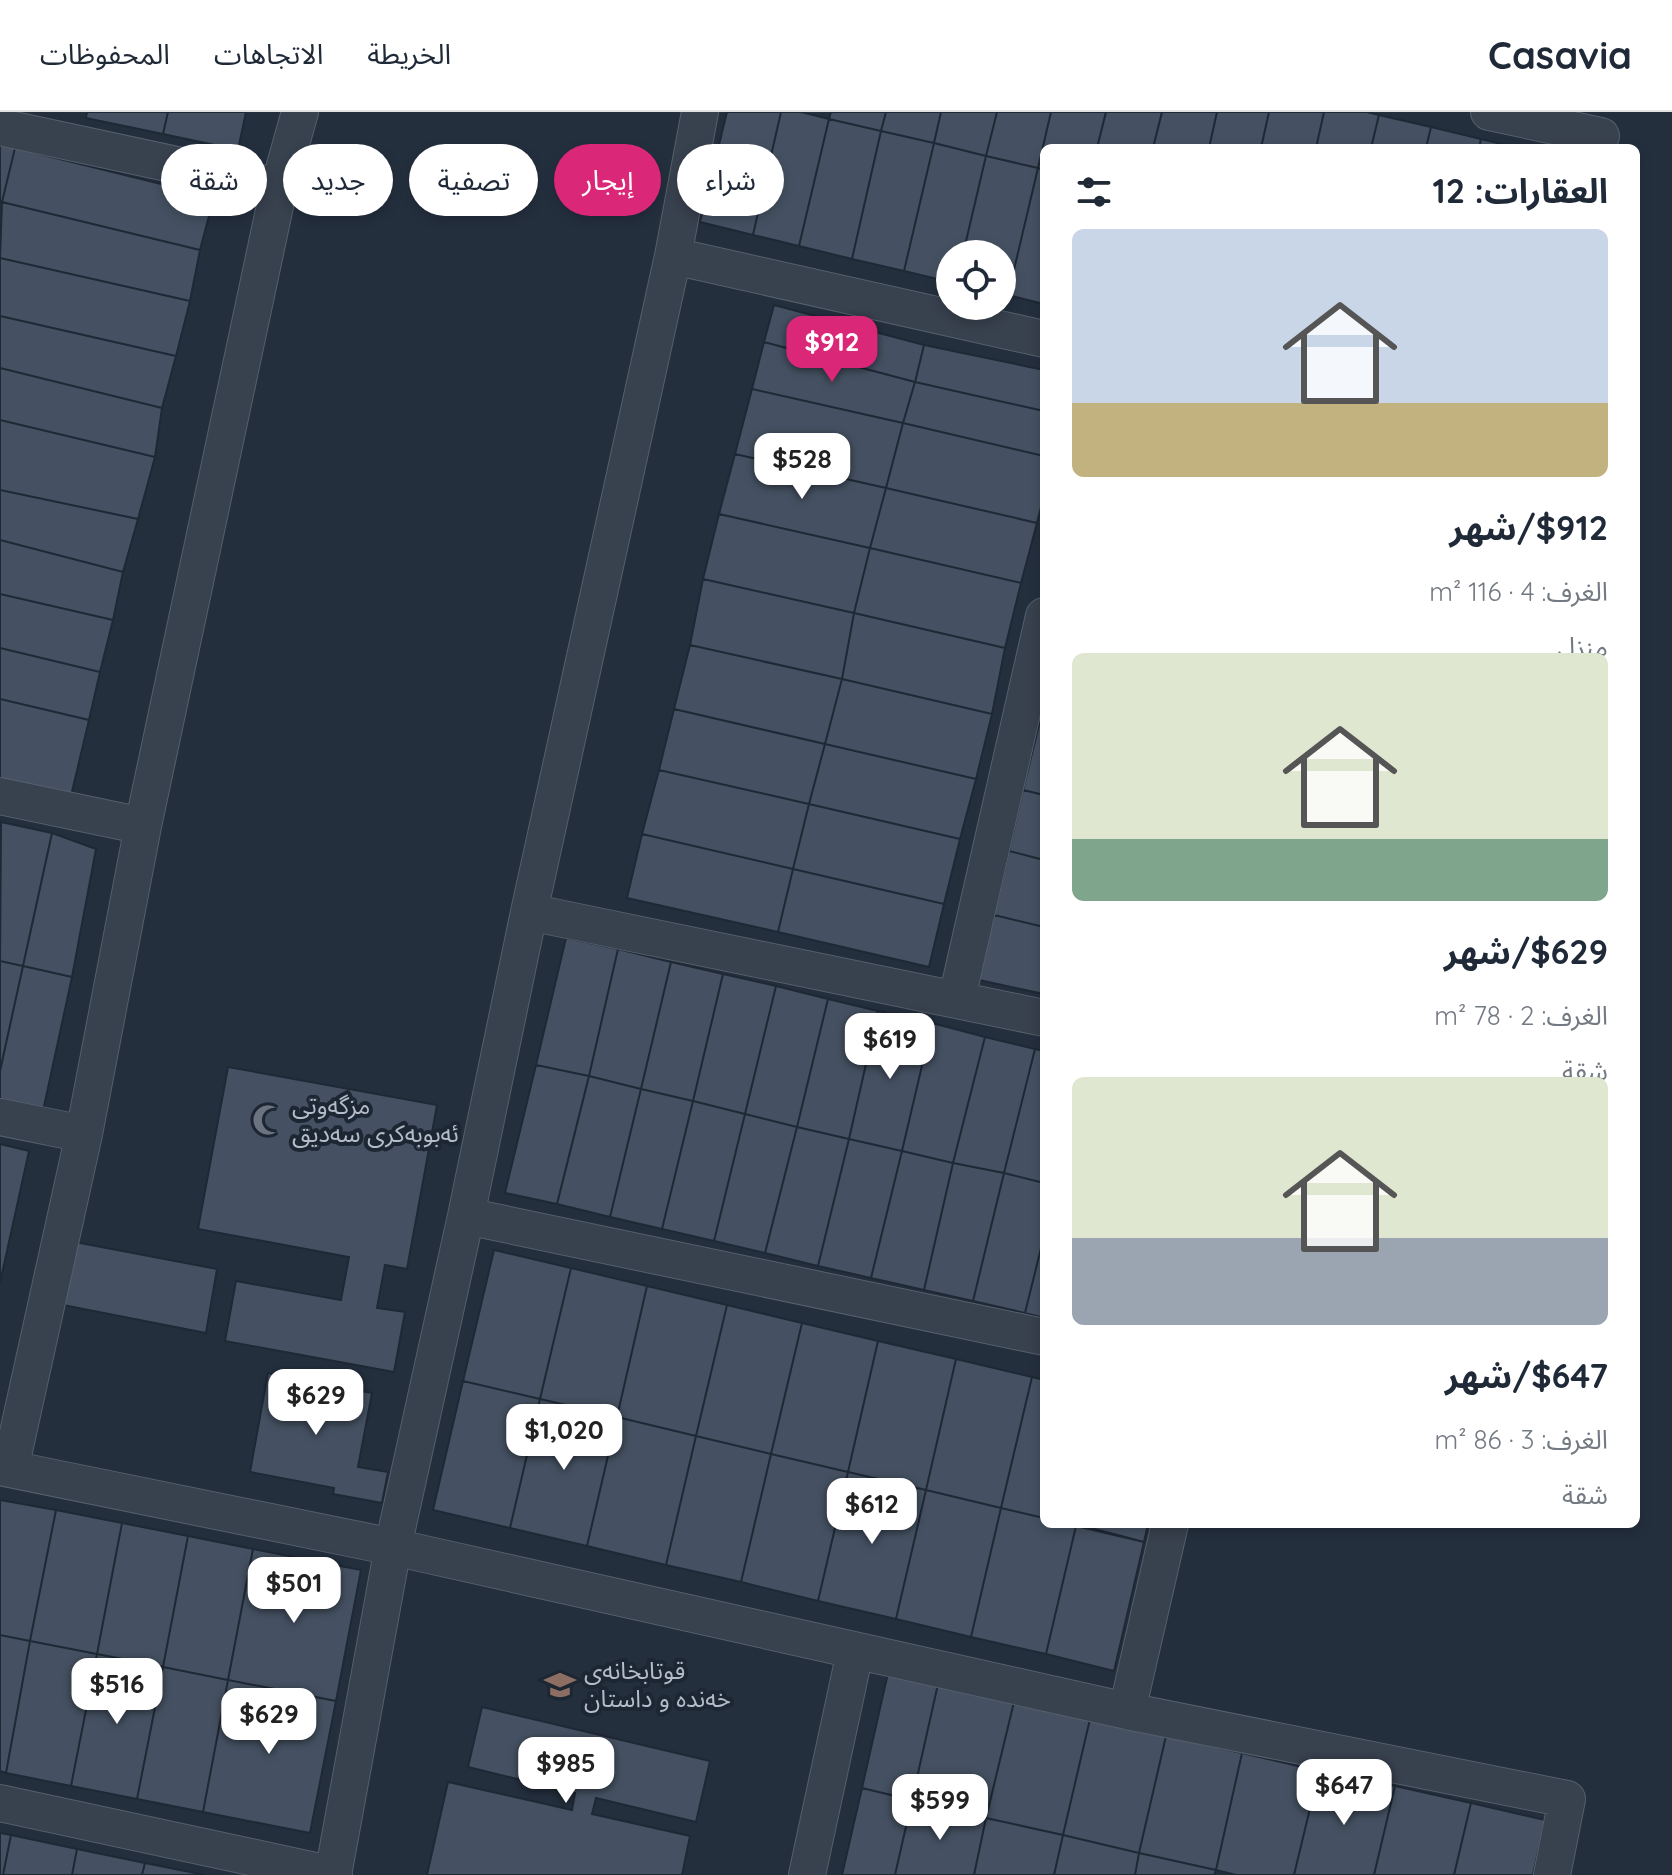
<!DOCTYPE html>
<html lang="ar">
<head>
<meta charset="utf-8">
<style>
	body { margin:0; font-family:Quicksand,"Noto Sans Arabic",sans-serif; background:#f6f6f7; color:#1f2937; direction:rtl; height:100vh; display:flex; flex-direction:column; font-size:30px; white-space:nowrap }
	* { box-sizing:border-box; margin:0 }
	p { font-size:26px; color:#747a83 }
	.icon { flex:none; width:44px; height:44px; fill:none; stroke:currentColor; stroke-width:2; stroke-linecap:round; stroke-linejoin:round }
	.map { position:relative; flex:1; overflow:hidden; direction:ltr }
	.details { position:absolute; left:1040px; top:32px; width:600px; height:1384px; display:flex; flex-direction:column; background:#fff; border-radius:12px; box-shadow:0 4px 12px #0003; direction:rtl }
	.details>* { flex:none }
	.banner { position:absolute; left:24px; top:32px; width:760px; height:72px; direction:rtl; display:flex; gap:16px }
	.controls { position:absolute; left:936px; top:128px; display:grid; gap:16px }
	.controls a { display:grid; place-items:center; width:80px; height:80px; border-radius:50%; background:#fff; box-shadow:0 4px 12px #0003; font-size:40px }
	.price { position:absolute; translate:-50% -68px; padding:0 18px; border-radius:16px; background:#fff; color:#222; font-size:26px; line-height:52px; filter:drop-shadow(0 2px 4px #0008) }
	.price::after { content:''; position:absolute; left:50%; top:48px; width:24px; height:18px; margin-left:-12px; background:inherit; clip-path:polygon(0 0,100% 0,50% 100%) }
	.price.on { background:#db2777; color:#fff }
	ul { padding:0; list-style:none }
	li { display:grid; align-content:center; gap:16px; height:424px; padding:0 32px }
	li span { display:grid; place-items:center; height:248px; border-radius:12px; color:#555 }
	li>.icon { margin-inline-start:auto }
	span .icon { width:144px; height:144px; fill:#fffc; stroke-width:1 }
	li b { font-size:34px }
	h2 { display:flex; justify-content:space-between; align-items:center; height:96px; padding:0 32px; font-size:34px }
	.chip { padding:0 28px; border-radius:36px; background:#fff; box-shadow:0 4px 12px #0003; font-size:28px; line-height:72px }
	.chip.on { background:#db2777; color:#fff }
	header { display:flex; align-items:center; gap:48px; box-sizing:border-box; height:112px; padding:0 40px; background:#fff; border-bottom:2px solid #e0e1e3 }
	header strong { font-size:38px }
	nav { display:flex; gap:44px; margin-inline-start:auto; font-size:28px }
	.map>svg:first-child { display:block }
</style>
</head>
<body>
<header>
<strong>Casavia</strong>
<nav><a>الخريطة</a><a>الاتجاهات</a><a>المحفوظات</a></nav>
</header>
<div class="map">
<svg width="1672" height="1763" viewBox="0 0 1672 1763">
	<rect width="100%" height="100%" fill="#242f3e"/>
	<path fill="#455162" stroke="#1f2835" stroke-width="2" d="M87,0H168L163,22L86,6Z
		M168,0H246L238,38L163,22Z
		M727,0H781L753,123L700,110Z
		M781,0H801L829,7L799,134L753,123Z
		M831,0H886L881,19L829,7Z
		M886,0H941L934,31L881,19Z
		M941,0H997L986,44L934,31Z
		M997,0H1051L1038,56L986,44Z
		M1051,0H1106L1097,36H1044V58L1038,56Z
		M1106,0H1162L1153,36H1097Z
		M1162,0H1217L1209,36H1153Z
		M1217,0H1269L1261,36H1209Z
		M1269,0H1324L1316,36H1261Z
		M1324,0H1367L1379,3L1371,36H1316Z
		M1379,3L1431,15L1426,36H1371Z
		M829,7L881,19L852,147L799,134Z
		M1431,15L1481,27L1479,36H1426Z
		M881,19L934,31L904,159L852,147Z
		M1481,27L1518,36H1479Z
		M934,31L986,44L963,142H950V170L904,159Z
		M0,32L15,36L2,90H0Z
		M15,36L214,85L200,138L2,90Z
		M986,44L1038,56L1008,183L1002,182V142H963Z
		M1038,56L1044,58V192L1008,183Z
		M2,90L200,138L190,189L0,146Z
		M0,146L190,189L176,244L0,204Z
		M774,193L924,233L915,270L764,230Z
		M0,204L176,244L162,296L0,256Z
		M764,230L915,270L903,311L752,277Z
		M924,233L1044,258V299L915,270Z
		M0,256L162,296L155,345L0,308Z
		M915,270L1044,299V344L903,311Z
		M752,277L903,311L886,376L735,342Z
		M0,308L155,345L138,407L0,378Z
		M903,311L1044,344V383L1037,411L886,376Z
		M735,342L886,376L870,436L719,402Z
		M886,376L1037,411L1021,471L870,436Z
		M0,378L138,407L123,460L0,428Z
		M719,402L870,436L854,501L703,467Z
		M0,428L123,460L113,508L0,482Z
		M870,436L1021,471L1005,536L854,501Z
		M703,467L854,501L842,567L690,533Z
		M0,482L113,508L100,560L0,536Z
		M854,501L1005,536L992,602L842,567Z
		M690,533L842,567L825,632L674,597Z
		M0,536L100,560L89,608L0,587Z
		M842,567L992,602L976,667L825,632Z
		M0,587L89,608L71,684L0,667Z
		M674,597L825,632L809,692L659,658Z
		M1039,613L1044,614V683L1023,678Z
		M825,632L976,667L960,727L809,692Z
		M659,658L809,692L793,757L642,722Z
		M1023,678L1044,683V748L1009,739Z
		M809,692L960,727L944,792L793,757Z
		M1,710L52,721L23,854L0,849Z
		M52,721L96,737L72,865L23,854Z
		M642,722L793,757L778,820L627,786Z
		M1009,739L1044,748V815L994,803Z
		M793,757L944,792L929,855L778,820Z
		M994,803L1044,815V882L979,868Z
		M566,826L618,837L589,964L536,953Z
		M618,837L671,850L641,977L589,964Z
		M0,849L23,854L0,959Z
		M671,850L723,862L693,989L641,977Z
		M23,854L72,865L43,999L0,990V959Z
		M723,862L776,874L745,1002L693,989Z
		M776,874L828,887L797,1015L745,1002Z
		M828,887L878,899L849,1027L797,1015Z
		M878,899L932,911L902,1039L849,1027Z
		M932,911L985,925L953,1051L902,1039Z
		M985,925L1035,937L1004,1061L953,1051Z
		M1035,937L1044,939V1071L1004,1061Z
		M536,953L589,964L557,1092L505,1081Z
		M228,955L437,993L407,1157L385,1153L377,1196L405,1200L394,1260L225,1229L236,1169L341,1188L349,1145L198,1117Z
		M589,964L641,977L610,1105L557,1092Z
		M641,977L693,989L662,1117L610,1105Z
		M693,989L745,1002L714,1129L662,1117Z
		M745,1002L797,1015L765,1141L714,1129Z
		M797,1015L849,1027L818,1154L765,1141Z
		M849,1027L902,1039L871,1166L818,1154Z
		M0,1032L29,1039L0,1171Z
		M902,1039L953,1051L924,1178L871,1166Z
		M953,1051L1004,1061L973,1189L924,1178Z
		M1004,1061L1044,1071V1124L1025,1201L973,1189Z
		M1044,1124V1206L1025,1201Z
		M75,1130L217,1157L206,1221L63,1193Z
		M494,1138L571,1156L540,1287L463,1269Z
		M571,1156L647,1174L617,1305L540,1287Z
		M647,1174L727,1193L696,1324L617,1305Z
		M727,1193L802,1211L771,1342L696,1324Z
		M802,1211L878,1229L848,1360L771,1342Z
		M878,1229L956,1247L926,1378L848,1360Z
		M956,1247L1032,1265L1001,1396L926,1378Z
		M268,1261L372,1281L358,1355L388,1360L382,1391L333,1382L334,1376L250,1360Z
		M1032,1265L1044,1268V1406L1001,1396Z
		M463,1269L540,1287L510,1416L433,1398Z
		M540,1287L617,1305L587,1434L510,1416Z
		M617,1305L696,1324L666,1453L587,1434Z
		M696,1324L771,1342L741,1470L666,1453Z
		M771,1342L848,1360L818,1489L741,1470Z
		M848,1360L926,1378L896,1507L818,1489Z
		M926,1378L1001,1396L971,1525L896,1507Z
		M0,1388L56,1398L30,1529L0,1523Z
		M1001,1396L1044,1406V1412L1076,1414L1046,1542L971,1525Z
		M56,1398L122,1411L97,1542L30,1529Z
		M122,1411L188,1424L163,1555L97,1542Z
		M1076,1412H1148L1144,1430Z
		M1076,1414L1144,1430L1114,1559L1046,1542Z
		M188,1424L253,1437L228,1568L163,1555Z
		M253,1437L361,1458L336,1589L228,1568Z
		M0,1523L30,1529L6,1661L0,1659Z
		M30,1529L97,1542L71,1674L6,1661Z
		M97,1542L163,1555L137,1687L71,1674Z
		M163,1555L228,1568L203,1700L137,1687Z
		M888,1561L938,1572L912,1688L862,1676Z
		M228,1568L336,1589L310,1721L203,1700Z
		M938,1572L1014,1590L986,1706L912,1688Z
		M1014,1590L1090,1607L1063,1723L986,1706Z
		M482,1595L710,1649L696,1710L596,1686L592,1702L690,1724L682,1763H427L448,1670L572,1698L575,1681L468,1655Z
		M1090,1607L1166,1624L1139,1741L1063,1723Z
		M1166,1624L1242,1641L1216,1758L1139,1741Z
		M1242,1641L1319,1659L1294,1763H1236L1216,1758Z
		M1319,1659L1395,1674L1374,1763H1294Z
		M1395,1674L1471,1691L1454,1763H1374Z
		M862,1676L912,1688L895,1763H842Z
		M912,1688L986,1706L974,1763H895Z
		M1471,1691L1545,1708L1533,1763H1454Z
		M986,1706L1063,1723L1054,1763H974Z
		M0,1721L11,1723L3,1763H0Z
		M11,1723L77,1737L72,1763H3Z
		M1063,1723L1139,1741L1135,1763H1054Z
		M77,1737L145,1751L142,1763H72Z
		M1139,1741L1216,1758L1214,1763H1135Z
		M145,1751L205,1763H142Z"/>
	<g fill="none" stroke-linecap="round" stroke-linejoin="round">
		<defs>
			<path id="minor" d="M1489,0L1601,24
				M0,15L279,75
				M673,144L1044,227
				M0,684L143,714
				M529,800L1044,906
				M957,886L1044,504
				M0,1005L84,1022
				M466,1104L1044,1225
				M0,1355L393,1435L1127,1599L1567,1687L1552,1763
				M10,1357L84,1022L143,714L279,75L300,0
				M1127,1599L1170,1412
				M0,1691L334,1763
				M333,1763L393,1435L466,1104L529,800L673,144L700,0
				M807,1763L855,1540"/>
		</defs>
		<use href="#minor" stroke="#565f6c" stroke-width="38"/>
		<use href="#minor" stroke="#38414e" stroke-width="36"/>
	</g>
	<defs>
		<symbol id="mosque-bare" viewBox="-9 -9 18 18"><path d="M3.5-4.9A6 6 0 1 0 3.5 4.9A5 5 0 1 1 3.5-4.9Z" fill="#6b7280" stroke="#1d2633" stroke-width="2.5" paint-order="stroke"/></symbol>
		<symbol id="school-bare" viewBox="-9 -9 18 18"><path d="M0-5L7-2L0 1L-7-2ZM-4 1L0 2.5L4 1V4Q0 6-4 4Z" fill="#8d6e63" stroke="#1d2633" stroke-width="2.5" paint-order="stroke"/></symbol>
	</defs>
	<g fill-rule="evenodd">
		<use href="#mosque-bare" x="246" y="986" width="44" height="44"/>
		<use href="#school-bare" x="538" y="1551" width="44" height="44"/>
	</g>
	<g text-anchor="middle" stroke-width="8" stroke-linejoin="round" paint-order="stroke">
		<g font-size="24" fill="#b4bcc9" stroke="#1d2633" text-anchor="start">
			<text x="292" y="1002">مزگەوتی<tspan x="292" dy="28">ئەبوبەکری سەدیق</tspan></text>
			<text x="584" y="1567">قوتابخانەی<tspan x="584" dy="28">خەندە و داستان</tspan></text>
		</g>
	</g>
</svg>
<div class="controls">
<a><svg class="icon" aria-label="locate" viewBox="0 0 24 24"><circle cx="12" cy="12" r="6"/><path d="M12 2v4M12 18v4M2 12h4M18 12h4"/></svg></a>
</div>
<b class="price on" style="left:832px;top:272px">$912</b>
<b class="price" style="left:802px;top:389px">$528</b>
<b class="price" style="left:890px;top:969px">$619</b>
<b class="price" style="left:316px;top:1325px">$629</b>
<b class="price" style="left:564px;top:1360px">$1,020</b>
<b class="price" style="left:872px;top:1434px">$612</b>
<b class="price" style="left:294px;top:1513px">$501</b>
<b class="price" style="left:117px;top:1614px">$516</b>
<b class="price" style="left:269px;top:1644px">$629</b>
<b class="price" style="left:566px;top:1693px">$985</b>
<b class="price" style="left:1344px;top:1715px">$647</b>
<b class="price" style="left:940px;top:1730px">$599</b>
<div class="banner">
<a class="chip">شراء</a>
<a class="chip on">إيجار</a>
<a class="chip">تصفية</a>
<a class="chip">جديد</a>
<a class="chip">شقة</a>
</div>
<section class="details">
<h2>العقارات: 12<svg class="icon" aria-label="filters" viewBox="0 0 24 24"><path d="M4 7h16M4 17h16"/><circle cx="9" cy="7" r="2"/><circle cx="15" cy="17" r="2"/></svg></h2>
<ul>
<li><span style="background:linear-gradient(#c9d6e8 70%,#c2b280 0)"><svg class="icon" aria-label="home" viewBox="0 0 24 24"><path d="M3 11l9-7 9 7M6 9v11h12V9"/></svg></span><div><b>$912/شهر</b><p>الغرف: 4 · 116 m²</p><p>منزل</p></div></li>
<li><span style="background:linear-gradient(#dfe7d0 75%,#7fa58c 0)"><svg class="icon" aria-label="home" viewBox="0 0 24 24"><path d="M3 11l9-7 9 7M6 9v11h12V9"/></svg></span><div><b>$629/شهر</b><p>الغرف: 2 · 78 m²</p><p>شقة</p></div></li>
<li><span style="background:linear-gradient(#dfe7d0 65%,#9aa5b1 0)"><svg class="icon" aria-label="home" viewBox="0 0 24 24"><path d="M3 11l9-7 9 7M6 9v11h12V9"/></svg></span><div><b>$647/شهر</b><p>الغرف: 3 · 86 m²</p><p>شقة</p></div></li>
</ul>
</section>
</div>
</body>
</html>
